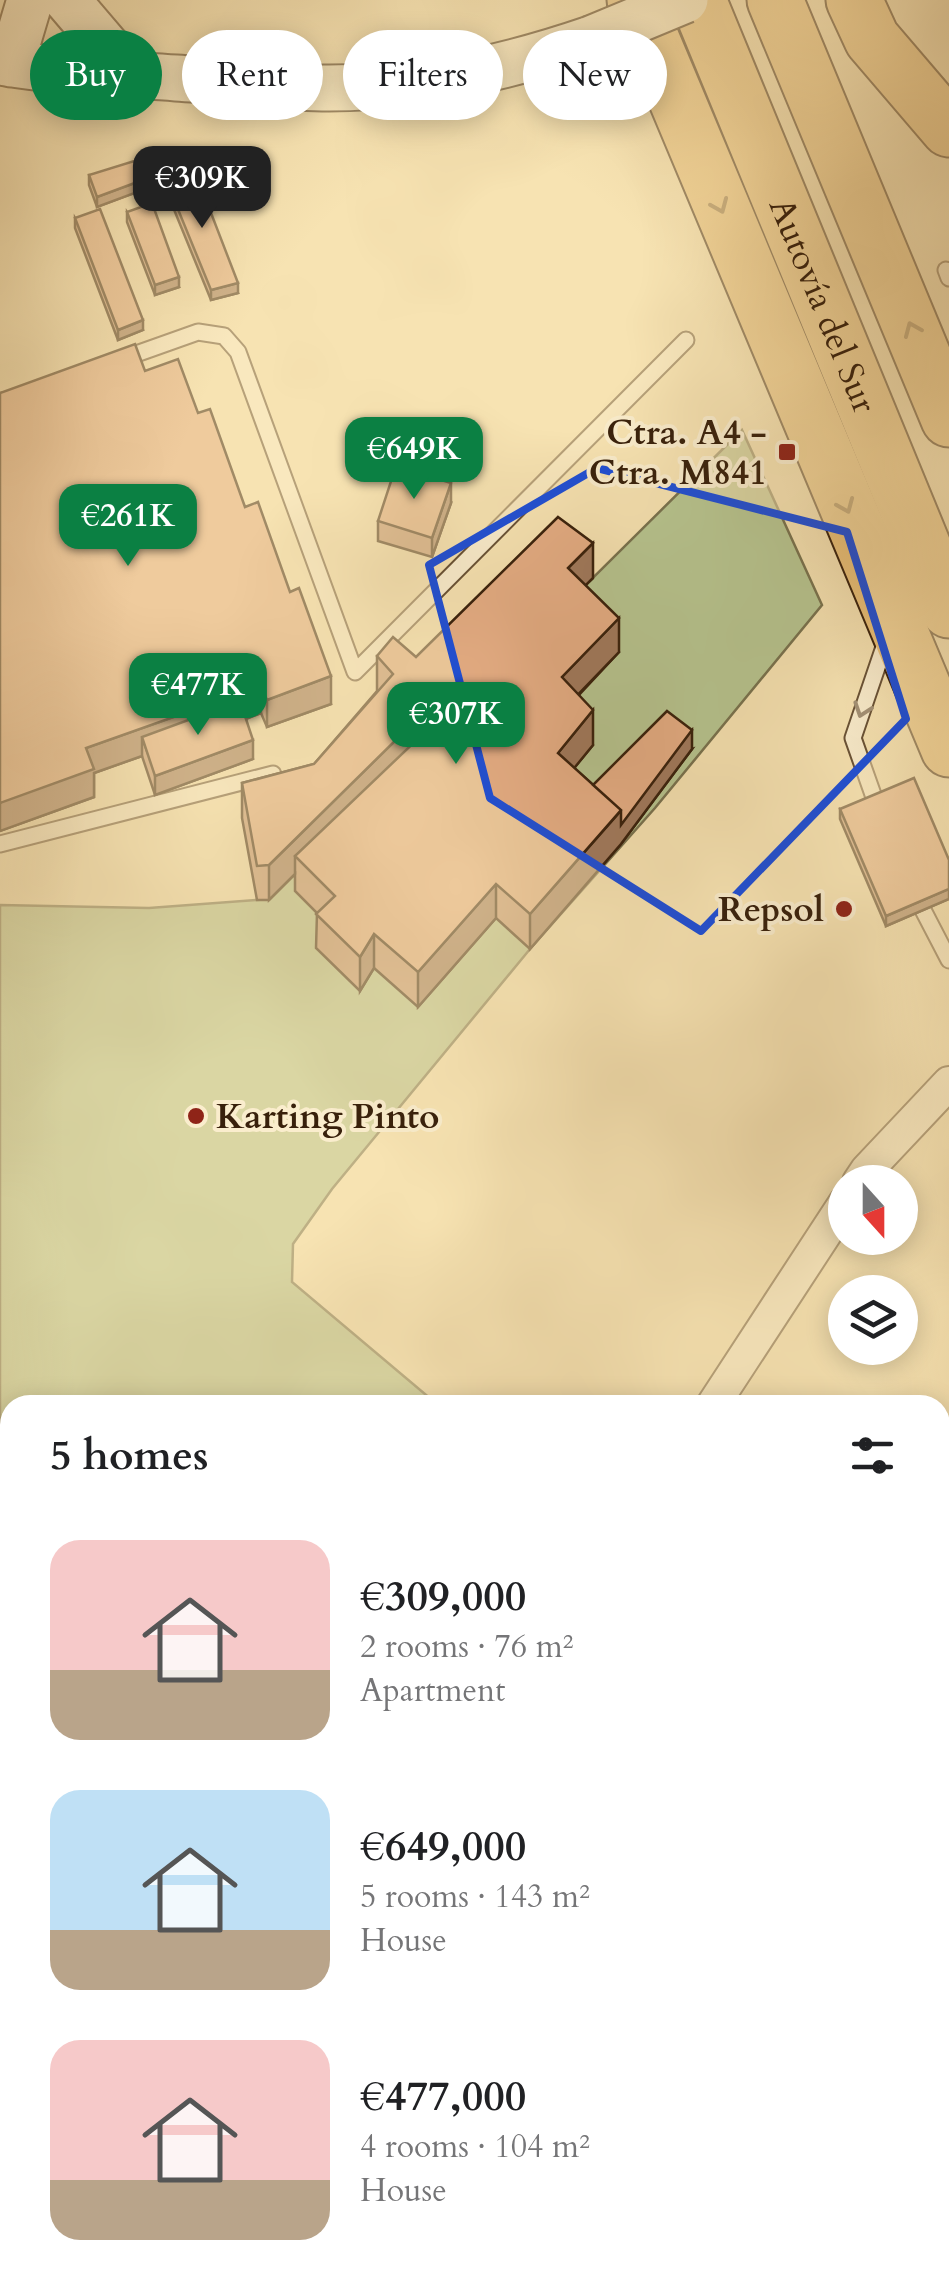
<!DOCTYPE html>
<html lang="en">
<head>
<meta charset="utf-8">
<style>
	body { margin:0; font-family:Cardo,serif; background:#f6f6f6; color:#202124; height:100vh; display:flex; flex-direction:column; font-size:38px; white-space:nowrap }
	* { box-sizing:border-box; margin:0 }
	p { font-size:32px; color:#757577 }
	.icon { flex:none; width:55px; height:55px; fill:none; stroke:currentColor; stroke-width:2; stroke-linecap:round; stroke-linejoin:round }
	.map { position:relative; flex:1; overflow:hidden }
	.side { position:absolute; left:0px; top:1395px; width:950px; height:892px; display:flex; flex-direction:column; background:#fff; border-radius:30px 30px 0 0; box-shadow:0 5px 25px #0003 }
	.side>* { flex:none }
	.banner { position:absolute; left:30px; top:30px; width:890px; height:90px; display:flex; gap:20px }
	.needle { width:65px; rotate:159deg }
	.controls { position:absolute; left:828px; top:1165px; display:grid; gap:20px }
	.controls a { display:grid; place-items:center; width:90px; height:90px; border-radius:50%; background:#fff; box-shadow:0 5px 25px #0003; font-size:50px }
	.price { position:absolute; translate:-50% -85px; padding:0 22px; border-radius:20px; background:#0b8043; color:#fff; font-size:32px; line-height:65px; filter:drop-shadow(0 2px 5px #0008) }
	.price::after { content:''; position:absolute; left:50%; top:60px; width:30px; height:22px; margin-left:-15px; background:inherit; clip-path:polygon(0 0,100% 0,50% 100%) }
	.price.active { background:#222; color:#fff }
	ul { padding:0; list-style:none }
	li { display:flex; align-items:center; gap:30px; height:250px; padding:0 50px }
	li span { display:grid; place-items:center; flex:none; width:280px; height:200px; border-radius:30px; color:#555 }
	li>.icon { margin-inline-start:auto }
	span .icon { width:120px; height:120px; fill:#fffc; stroke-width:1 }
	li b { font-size:42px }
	h2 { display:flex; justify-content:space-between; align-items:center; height:120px; padding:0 50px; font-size:42px }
	.chip { padding:0 35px; border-radius:45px; background:#fff; box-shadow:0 5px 25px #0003; font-size:35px; line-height:90px }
	.chip.active { background:#0b8043; color:#fff }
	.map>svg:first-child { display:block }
</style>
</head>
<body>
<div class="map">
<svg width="949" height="2287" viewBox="0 0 949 2287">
	<rect width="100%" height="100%" fill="#f7e3b2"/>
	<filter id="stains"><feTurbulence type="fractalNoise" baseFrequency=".002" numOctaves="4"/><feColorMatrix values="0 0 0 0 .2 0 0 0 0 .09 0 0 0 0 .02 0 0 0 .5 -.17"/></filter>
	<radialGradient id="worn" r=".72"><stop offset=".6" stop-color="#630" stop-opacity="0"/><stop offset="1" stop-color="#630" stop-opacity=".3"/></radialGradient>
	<path fill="#b7c590" stroke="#78724e" stroke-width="2.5" d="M742,430L822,605L655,808L530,949L332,1189L293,1244L292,1282L438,1405H10V1875L0,1872V905L149,908L269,899Z"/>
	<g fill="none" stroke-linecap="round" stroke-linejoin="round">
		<defs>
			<path id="service" d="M949,271L946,270L949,278
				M122,359L198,332L224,336L238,352L355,672L686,340
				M876,803L853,738L886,641
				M0,844L273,774
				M923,910L949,960"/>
			<path id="minor" d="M859,1182L867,1170L949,1083
				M713,1405L845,1203
				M7,2287L14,2278"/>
			<path id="secondary" d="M67,0L131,75
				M0,62C57,72 118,74 176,78C226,81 278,88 329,88C419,88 506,68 591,39
				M11,64L30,0"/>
			<g id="motorway">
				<path d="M635,0L949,749"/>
				<path id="s1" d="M698,0L949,610"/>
				<path d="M775,0L949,419"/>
				<path d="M854,0L872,39L949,129"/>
			</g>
		</defs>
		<use href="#service" stroke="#685135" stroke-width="19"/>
		<use href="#minor" stroke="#685135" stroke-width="36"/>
		<use href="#secondary" stroke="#38200b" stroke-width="49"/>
		<use href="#motorway" stroke="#38200b" stroke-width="59"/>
		<path stroke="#38200b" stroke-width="6" stroke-dasharray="8 5" stroke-linecap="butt" d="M940,1512L949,1515"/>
		<use href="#service" stroke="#faedcd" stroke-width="15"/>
		<use href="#minor" stroke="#faedcd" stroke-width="32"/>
		<use href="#secondary" stroke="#faedcd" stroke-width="45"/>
		<use href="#motorway" stroke="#ecc279" stroke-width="55"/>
		<defs>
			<path id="secondary-bridge" d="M591,39L685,0"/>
		</defs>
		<use href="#secondary-bridge" stroke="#38200b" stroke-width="49" stroke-linecap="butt"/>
		<use href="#secondary-bridge" stroke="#faedcd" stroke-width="45"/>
	</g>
	<path fill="#c59572" stroke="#38200b" stroke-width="2.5" d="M89,175L167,180L238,293L211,300L166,190V181L97,207L89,185Z
		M127,212L179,287L155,295L127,222Z
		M75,218L143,330L118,340L75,228Z
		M145,371L198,413L245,507L331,704L267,727L261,713L246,719L253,759L155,795L142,756L94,773V797L0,831V393Z
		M451,503L432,557L378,541V521Z
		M593,578L585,585L619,652L579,695L593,745L574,768L593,785L692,749L621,844L530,949L496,918L418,1007L374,968L360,991L316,948L317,913L295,891V874L269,900H257L242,818V783L314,764L377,691V656L416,657Z
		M840,809L949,860V899L886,926L840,819Z"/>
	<path fill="#a0795c" stroke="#38200b" stroke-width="2.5" d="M167,171V181L97,207V197Z
		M179,277V287L155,295V285Z
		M238,283V293L211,300V290Z
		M143,320V330L118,340V330Z
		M451,483V503L432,557V538Z
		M593,543V578L568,603V568Z
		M619,618V652L562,711V677Z
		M331,676V704L267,727V700Z
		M261,686V713L148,754L142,737V756L94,773V797L0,831V803L86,748Z
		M593,710V745L558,788V753Z
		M411,725V759L295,856V874L269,900V865Z
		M692,730V749L621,844L530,949V914Z
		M253,740V759L155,795V776Z
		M496,884V918L418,1007V972Z
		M949,889V899L886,926V916Z
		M374,934V968L360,991V957Z"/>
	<path fill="#e5ad84" stroke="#38200b" stroke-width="2.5" d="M160,153L167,171L97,197L89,175Z
		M196,174L238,283L211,290L166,180Z
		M152,203L179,277L155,285L127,212Z
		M100,209L143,320L118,330L75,218Z
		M135,344L145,371L178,359L198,413L210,409L245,507L258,502L290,592L299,588L331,676L267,700L261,686L86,748L94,769L0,803V393Z
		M396,466L451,483L432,538L378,521Z
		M558,517L593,543L568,568L619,618L562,677L593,710L558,753L621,810L530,914L496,884L418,972L374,934L360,957L316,914L335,896L295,856L425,732L411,725L269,865L257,866L242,783L314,764L393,674L377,656L393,637L416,657Z
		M240,701L253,740L155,776L142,737Z
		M667,711L692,730L621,825V810L593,785Z
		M914,778L949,860V889L886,916L840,809Z"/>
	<defs><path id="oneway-chevron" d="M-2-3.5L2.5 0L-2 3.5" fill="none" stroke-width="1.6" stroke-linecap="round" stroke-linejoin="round" transform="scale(2.5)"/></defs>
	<g stroke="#927142">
		<use href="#oneway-chevron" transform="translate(720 206) rotate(67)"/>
		<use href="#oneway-chevron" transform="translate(912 329) rotate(-113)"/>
		<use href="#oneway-chevron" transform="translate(846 506) rotate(67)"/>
	</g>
	<use stroke="#a39176" href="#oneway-chevron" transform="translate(862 710) rotate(109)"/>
	<path d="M0 0H949V2287H0ZM597,468L847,532L906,719L701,931L490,798L429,565Z" fill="#f7e3b2" fill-opacity=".55" fill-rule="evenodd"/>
	<path fill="none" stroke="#1d4ed8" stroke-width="8" stroke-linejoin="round" d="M597,468L847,532L906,719L701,931L490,798L429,565Z"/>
	<g fill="#8f2418" stroke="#faedcd" stroke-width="4">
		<rect x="777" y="442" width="20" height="20" rx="5"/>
		<circle cx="844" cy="909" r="10"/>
		<circle cx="196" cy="1116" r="10"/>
	</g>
	<g text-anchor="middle" stroke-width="8" stroke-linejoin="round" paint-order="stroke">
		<g font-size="35" fill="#38200b" stroke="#faedcd">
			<text dy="12" stroke="none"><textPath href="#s1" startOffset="330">Autovía del Sur</textPath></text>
		</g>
		<g font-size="35" font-weight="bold" fill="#38200b" stroke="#faedcd" text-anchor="end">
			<text x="767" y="444">Ctra. A4 -<tspan x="767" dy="40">Ctra. M841</tspan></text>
			<text x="824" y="921">Repsol</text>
			<text x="216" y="1128" text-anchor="start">Karting Pinto</text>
		</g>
	</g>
	<rect width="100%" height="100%" filter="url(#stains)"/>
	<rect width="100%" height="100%" fill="url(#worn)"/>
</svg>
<div class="controls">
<a><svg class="needle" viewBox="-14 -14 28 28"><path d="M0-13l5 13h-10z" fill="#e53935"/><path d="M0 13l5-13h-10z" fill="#757577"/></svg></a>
<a><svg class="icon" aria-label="layers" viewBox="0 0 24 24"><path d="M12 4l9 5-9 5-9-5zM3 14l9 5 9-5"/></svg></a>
</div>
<b class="price active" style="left:202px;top:231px">€309K</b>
<b class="price" style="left:414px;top:502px">€649K</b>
<b class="price" style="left:128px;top:569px">€261K</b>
<b class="price" style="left:198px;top:738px">€477K</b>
<b class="price" style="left:456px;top:767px">€307K</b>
<div class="banner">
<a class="chip active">Buy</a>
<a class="chip">Rent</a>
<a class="chip">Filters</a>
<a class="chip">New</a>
</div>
<section class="side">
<h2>5 homes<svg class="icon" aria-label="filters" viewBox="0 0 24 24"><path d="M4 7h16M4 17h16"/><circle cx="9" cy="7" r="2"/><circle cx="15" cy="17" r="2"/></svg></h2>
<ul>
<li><span style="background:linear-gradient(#f6c9c9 65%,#b9a48a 0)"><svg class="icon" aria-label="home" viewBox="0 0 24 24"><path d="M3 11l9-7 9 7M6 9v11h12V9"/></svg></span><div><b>€309,000</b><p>2 rooms · 76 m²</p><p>Apartment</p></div></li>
<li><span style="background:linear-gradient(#bfe0f5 70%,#b9a48a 0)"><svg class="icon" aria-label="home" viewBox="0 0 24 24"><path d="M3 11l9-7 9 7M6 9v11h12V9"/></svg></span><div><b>€649,000</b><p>5 rooms · 143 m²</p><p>House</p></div></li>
<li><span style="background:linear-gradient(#f6c9c9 70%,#b9a48a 0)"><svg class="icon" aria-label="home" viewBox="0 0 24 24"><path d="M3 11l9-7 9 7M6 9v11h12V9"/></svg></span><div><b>€477,000</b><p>4 rooms · 104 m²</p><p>House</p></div></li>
</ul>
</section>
</div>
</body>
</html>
